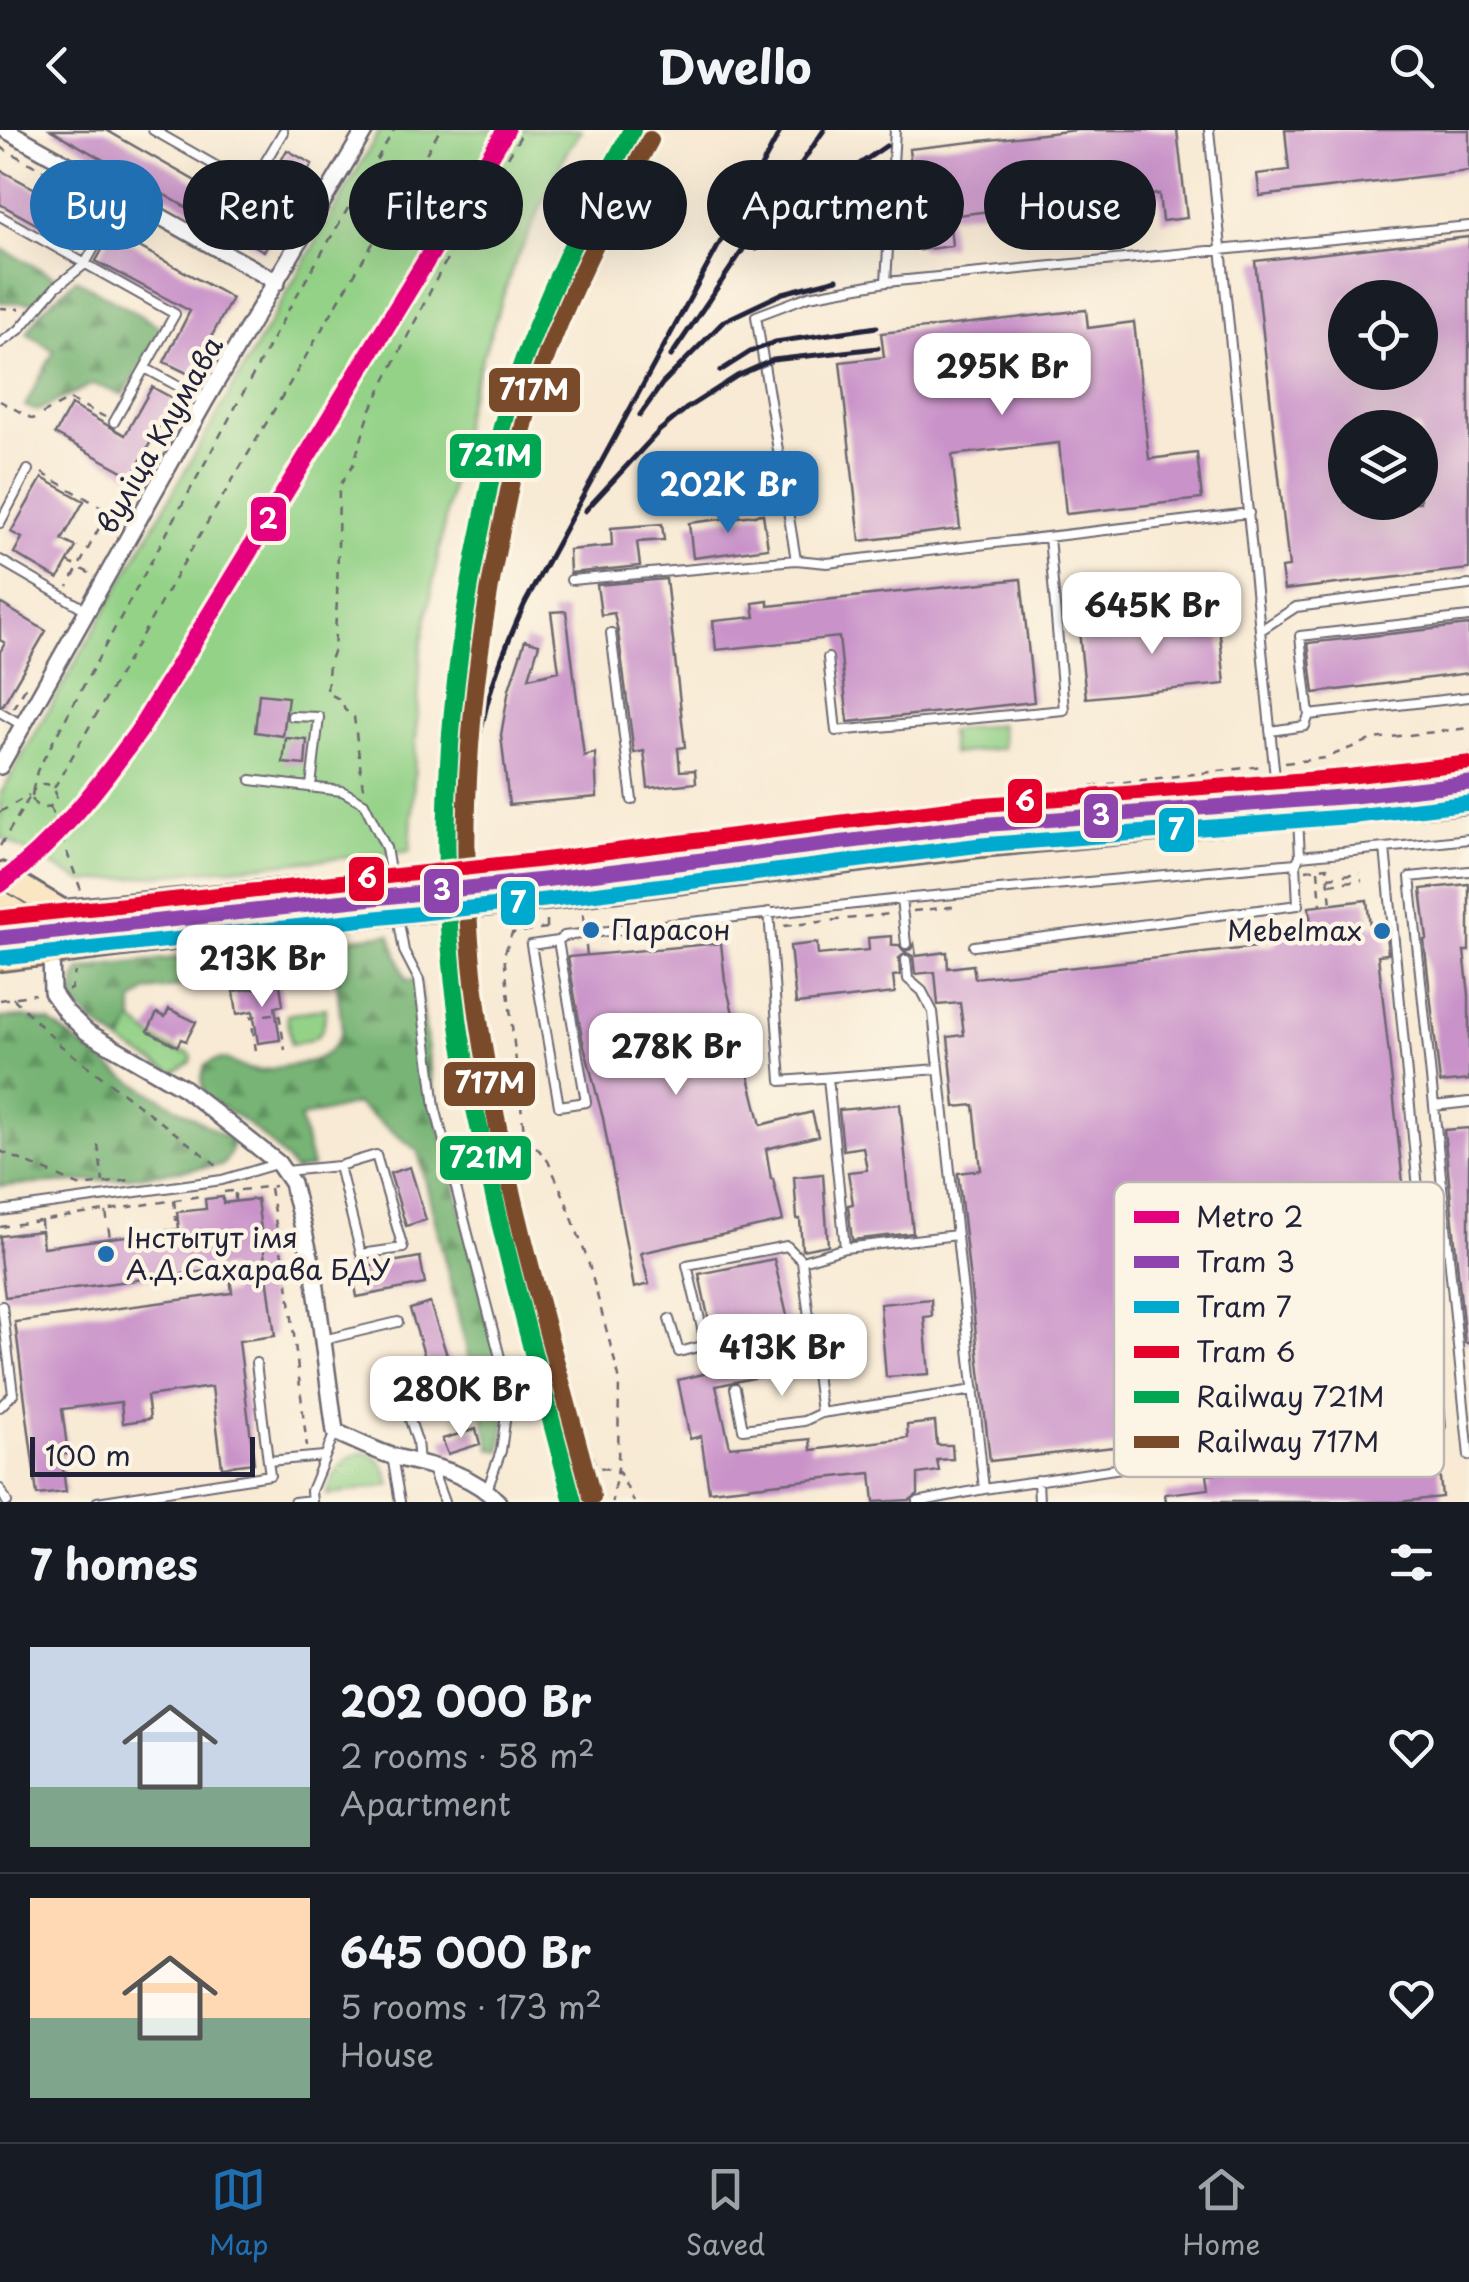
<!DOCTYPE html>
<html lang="en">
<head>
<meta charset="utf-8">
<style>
	body { margin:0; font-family:"Playpen Sans",sans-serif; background:#242831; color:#f1f3f6; height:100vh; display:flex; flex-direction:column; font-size:38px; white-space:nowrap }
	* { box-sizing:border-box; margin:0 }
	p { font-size:32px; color:#9ea1a6 }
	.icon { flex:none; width:55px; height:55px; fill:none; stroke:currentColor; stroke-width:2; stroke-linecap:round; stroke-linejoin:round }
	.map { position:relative; height:1372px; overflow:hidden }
	.sheet { display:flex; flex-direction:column; background:#171b24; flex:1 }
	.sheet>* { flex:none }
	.hud { position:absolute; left:30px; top:30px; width:1410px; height:90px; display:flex; gap:20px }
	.controls { position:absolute; left:1328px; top:150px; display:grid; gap:20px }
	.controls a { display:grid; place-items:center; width:110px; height:110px; border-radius:50%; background:#171b24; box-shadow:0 10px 40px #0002; font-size:50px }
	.scale { position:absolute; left:30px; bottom:25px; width:225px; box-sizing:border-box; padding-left:10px; border:5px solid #22223b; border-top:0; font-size:28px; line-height:35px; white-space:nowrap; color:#22223b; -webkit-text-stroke:8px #fcf5e5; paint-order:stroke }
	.price { position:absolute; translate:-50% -85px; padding:0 22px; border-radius:20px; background:#fff; color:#222; font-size:32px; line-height:65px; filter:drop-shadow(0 2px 5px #0008) }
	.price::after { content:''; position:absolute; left:50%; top:60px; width:30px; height:22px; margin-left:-15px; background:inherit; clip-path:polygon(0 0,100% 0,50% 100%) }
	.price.selected { background:#1f6fb2; color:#fff }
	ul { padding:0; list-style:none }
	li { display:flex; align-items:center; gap:30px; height:250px; padding:0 30px }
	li+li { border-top:2px solid #363941 }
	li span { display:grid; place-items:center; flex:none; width:280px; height:200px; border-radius:0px; color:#555 }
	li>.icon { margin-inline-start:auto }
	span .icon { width:120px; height:120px; fill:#fffc; stroke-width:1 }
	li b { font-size:42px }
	h2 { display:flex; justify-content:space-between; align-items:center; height:120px; padding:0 30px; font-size:42px }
	.tag { padding:0 35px; border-radius:45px; background:#171b24; box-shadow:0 10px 40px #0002; font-size:35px; line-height:90px }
	.tag.selected { background:#1f6fb2; color:#fff }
	header { display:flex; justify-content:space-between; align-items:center; height:130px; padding:0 30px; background:#171b24; font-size:45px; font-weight:700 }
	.dock { display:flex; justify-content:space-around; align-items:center; height:140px; border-top:2px solid #363941; background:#171b24; font-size:28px; color:#9ea1a6 }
	.dock a { display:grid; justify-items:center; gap:5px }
	.dock .selected { color:#1f6fb2 }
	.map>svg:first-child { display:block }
</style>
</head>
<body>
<header><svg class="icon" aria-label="back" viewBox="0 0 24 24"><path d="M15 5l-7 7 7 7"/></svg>Dwello<svg class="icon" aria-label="search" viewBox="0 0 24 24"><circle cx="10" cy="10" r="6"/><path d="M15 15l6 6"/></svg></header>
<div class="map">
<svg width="1469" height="1372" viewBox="0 0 1469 1372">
	<defs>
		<pattern id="forest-firs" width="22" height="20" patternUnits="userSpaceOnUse" patternTransform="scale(2.5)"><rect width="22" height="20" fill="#77b474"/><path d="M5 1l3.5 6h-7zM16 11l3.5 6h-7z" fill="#619260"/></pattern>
	</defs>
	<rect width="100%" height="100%" fill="#fcf5e5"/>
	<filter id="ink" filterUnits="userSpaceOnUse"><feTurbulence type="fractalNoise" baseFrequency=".01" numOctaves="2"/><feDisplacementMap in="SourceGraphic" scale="20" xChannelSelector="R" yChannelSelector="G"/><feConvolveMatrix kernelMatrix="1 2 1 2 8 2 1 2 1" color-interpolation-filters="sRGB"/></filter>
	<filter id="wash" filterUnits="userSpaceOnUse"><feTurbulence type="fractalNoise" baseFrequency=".0048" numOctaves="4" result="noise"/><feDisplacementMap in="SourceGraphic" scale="40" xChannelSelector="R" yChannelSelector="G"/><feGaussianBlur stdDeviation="2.25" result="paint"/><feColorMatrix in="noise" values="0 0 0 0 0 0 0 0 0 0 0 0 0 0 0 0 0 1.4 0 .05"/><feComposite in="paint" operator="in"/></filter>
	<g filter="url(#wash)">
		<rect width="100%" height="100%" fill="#f8ead4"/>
		<path fill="#94d288" stroke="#5b7a62" stroke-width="2.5" d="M380,0H582L568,19L512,139L466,277L421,518L410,721L84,752L0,707V665Z
			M1000,594L1003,618L952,624L949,601Z
			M325,878C326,907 317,909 291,915L287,885Z
			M133,890C147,904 169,922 189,923L192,927L191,932L173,943L121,913Z
			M363,1322C383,1329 385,1336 391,1355L327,1365C332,1345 342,1328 363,1322Z"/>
		<path fill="url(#forest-firs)" stroke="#4c6b58" stroke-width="2.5" d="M0,118L55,147L35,173L0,172Z
			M76,149L162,198L124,265L93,254L37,281L25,276L54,221L27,203L43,179Z
			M390,804L406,850H419L435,978L509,1262L501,1321L491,1319L418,1021L356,974L300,988L312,1037L295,1041C279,1021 262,1004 241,989C231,981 215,976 207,966C199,957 202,945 205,935C231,920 233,940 256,940C264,941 272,939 280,937C309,933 332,931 342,899L334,829L223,841L218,852L147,861L133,872V890L121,913L91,891L68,865L75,863V850L81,840L102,836Z
			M24,887L50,892L120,944L233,1011L230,1024L223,1035L108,1050L0,1056V888Z"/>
		<g id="blocks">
			<path fill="#c992c9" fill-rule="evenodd" d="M51,0H106L211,60L198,84Z
				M1077,0H1177L1187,88L1162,91L1159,64L1085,73L1088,99L1033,106L1030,76L949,86L952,116L920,120L909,19Z
				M1285,0H1469V41L1260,66L1257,44L1289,40Z
				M287,20L312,34L264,121L220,97L233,73L252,83Z
				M0,40L87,87L72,114L0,74Z
				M112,102L232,168L191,245L164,232L190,181L96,131Z
				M1469,107V439L1284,460L1281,438L1289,437L1255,131ZM1345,168H1420V242H1345ZM1345,298H1420V372H1345Z
				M1086,180L1088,198L1134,192L1149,329L1197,323L1202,369L1066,384L1059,313L952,325L960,399L860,411L840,232L884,227L881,203Z
				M152,257L174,269L132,346L55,304L71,275L125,305Z
				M42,348L84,371L62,410L76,417L58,449L14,423L22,408L11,402Z
				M763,384L768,418L693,428L689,393Z
				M662,394L664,410L637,412L640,436L570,443L569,420L612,416L611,398Z
				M666,449L685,617L678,618L680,641L695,640L696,653L648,658L644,621L634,623L618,502L614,483L601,485L597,455Z
				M1021,449L1034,572L848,592L839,507L716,520L713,491L755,487L753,473L768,471V476Z
				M0,473L46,501L3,575H0V522L5,513L0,510Z
				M566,481L584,626L595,623L597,667L509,675L501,605L509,559L525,510L539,514L529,548L559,541L551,482Z
				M1218,486L1225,554L1086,568L1079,501Z
				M1469,495V543L1314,563L1308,513Z
				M259,564L288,567L283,606L255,602Z
				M286,608L307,610L305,635L283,633Z
				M1469,754V821H1464L1469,865V950L1440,953L1424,810L1427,809L1421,759Z
				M1367,770L1370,796L1385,794L1388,824L1378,825L1428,1281L1251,1301L1252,1311L1246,1316L1240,1313L1239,1303L990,1331L958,1043L981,1040L974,975L955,977L948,907L964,905L960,873L938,875L935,842L915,844L913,826L906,823L899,828L900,845L893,846L895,863L796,874L790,816L817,813L818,825L869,820L868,808L892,806V815H899L904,821L911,819L914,813L916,826L947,822L948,838L973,835L975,848L1276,815V807L1312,803L1309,777Z
				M721,813L725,851L761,995L812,982L818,1006L766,1019L771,1049H773L783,1091L641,1123L649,1154L634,1158L603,988L582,908L568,827Z
				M280,855L283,875L275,877L280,910L258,913L253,881L237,884L234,861Z
				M169,879L196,892L186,911L181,909L177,916L148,901L157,883L165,887Z
				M900,974L913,1103L852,1110L848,1075L853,1074L848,1042L867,1040L863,1017L843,1020L839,980Z
				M1469,998V1213H1465L1444,1000Z
				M410,1037L426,1090L406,1096L390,1043Z
				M823,1044L828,1115L802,1120L800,1089H797L794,1047Z
				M223,1067V1073L257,1069L275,1206L239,1211L254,1333L222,1337L212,1257L147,1266L150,1289L123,1293L121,1272L62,1279L68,1324H61L66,1362L37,1365L15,1192L232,1163L229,1138L5,1167L0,1127V1106L41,1101L43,1117L179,1099L177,1082L206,1079L205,1069Z
				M420,1127L425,1154L357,1167L352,1139Z
				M774,1129L799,1238L716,1256L730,1317L810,1309L811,1320L908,1308L907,1295L935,1292L937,1315H952L953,1329L937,1330L939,1341L918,1344V1364L910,1370L874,1372L871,1343L709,1361L701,1306L690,1309L678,1250L712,1242L709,1226L716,1224L699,1144Z
				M931,1169L932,1186L924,1187L929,1244L886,1247L880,1174Z
				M430,1173L458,1259L437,1266L410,1179Z
				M476,1299L480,1314L448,1324L442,1309Z
				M1436,1311L1442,1367L1399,1372H1166L1165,1364L1209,1359L1207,1345L1243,1341L1241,1327L1247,1322L1254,1325L1255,1331Z"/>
		</g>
	</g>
	<g filter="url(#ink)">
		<use href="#blocks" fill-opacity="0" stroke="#6d6871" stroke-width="2.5"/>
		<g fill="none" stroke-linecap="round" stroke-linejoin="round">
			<defs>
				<path id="service" d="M153,0L251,56L283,2
					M1209,0L1276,657
					M0,86L175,184L114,292
					M201,109L234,47
					M886,152L895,0
					M0,213L19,200L56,157L85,134L123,66
					M145,238L205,271
					M0,393L28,340
					M0,430L88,481
					M796,430L756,186L809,166L886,152L1469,96
					M571,450L796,430L827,433L1249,383
					M1261,500L1296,477L1469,455
					M611,503L632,670
					M828,528L836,601L1064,580L1049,407
					M0,582L22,595
					M1309,585L1300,506L1469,487
					M292,586L319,587L311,656
					M1270,601L1305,596L1309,585L1469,567
					M251,650L342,661L364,673L386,718L404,821L419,850L435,977L509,1262L501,1321L487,1360
					M1385,718L1469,709
					M1469,741L1410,747L1434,976L1469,972
					M901,769L906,814
					M769,782L781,951L939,939
					M558,811L586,972L559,976L531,815L558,811L564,806L572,805L901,769L1296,733L1300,726L1298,689
					M974,816L1298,775L1296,733
					M906,830L908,849L922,861L933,882L984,1359L917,1372
					M828,948L845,1118L957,1105
					M1434,976L1469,1326
					M285,1041L339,1036L376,1025L403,1118L361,1124L339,1036
					M0,1081L222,1050L276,1034
					M669,1189L679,1222L706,1215L687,1135L787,1116L802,1131
					M323,1210L398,1192
					M256,1233L268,1331L324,1326
					M735,1258L743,1299L804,1291L821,1283L974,1260
					M0,1277L13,1264L2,1176
					M821,1283L802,1131L845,1118
					M1253,1318L1441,1296L1385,718L1300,726
					M392,1326L400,1372
					M419,1332L417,1311L409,1287L439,1280
					M432,1339L444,1372
					M1038,1350L1039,1372
					M0,1359L7,1372
					M984,1359L1240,1320
					M97,1372L270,1345L268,1331
					M294,1372L312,1370
					M312,1372L311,1361L335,1302"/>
				<path id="minor" d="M6,0L277,152
					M0,636L205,271L365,0
					M51,822L52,862L66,882L87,902L184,958L278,1033L292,1053L314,1143L335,1302C354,1310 375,1321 395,1327C431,1336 472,1343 498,1372"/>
				<path id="secondary" d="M0,744L65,783L51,822
					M0,772L23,786L51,822"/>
				<path id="primary" d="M542,737L1276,662L1469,637
					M545,767L980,714L1469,670
					M0,789L302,760
					M0,828L305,791"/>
			</defs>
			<use href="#service" stroke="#6d6871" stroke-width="12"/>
			<use href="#minor" stroke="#6d6871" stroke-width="20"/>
			<use href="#secondary" stroke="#6d6871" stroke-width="28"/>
			<use href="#primary" stroke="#6d6871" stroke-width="30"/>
			<path stroke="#6d6871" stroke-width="2.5" stroke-dasharray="8 8" stroke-linecap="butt" d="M0,17L104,74
				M124,85L148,98
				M0,178L20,179
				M0,271L33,289L69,269L105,287
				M42,343L108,381L68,457
				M68,432L91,444
				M13,578L27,555
				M1285,633L1325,628L1373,609L1469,598
				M32 666a12 12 0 1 1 24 0a12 12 0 1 1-24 0Z
				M54,658L194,415L440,0
				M363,658L354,587L345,580L342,571L327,562L329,533L334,519L337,470L339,357L353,335L371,279L441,140L524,0
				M50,677L81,760
				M0,682L29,665
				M853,684L1262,636
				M0,716L32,663L37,641L290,177L394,0
				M1306,740L1327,737L1331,774
				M1318,740L1321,775
				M1328,747L1360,743
				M1329,754L1362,750
				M913,781L960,776
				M547,790V798H555
				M784,796L890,784
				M547,798L512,803L504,825L524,1002L548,1031L565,1069L588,1131L619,1247L618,1340L612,1366L613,1372
				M586,817L587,825
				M68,860L71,859L75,842
				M13,868L60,915L213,1032L218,1038
				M0,870L35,864
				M265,885L279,883L285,920
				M256,921L251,887L257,886
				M98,1015L103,1052
				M0,1021L81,1056L131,1050
				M270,1058L279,1113L287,1145L307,1317
				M224,1062L275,1056
				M235,1063V1074
				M174,1070L176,1090H178
				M106,1082L110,1108
				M41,1090L42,1110
				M0,1097L201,1066
				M577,1300L587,1307L596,1337L618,1340L634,1372"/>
			<use href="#service" stroke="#fff" stroke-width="8"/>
			<use href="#minor" stroke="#fff" stroke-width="15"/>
			<use href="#secondary" stroke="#fbe6c4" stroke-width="22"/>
			<use href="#primary" stroke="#f6c06b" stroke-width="25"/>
			<path stroke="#22223b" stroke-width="5" d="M756,119L796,77L886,16
				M671,226L824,0
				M720,241L750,222L775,212L877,197
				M640,285L662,254L724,191L783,163L837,149
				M585,381L659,301L687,278L737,246L773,230L878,218
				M480,607C488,559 505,517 525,473L781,0
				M587,1372L526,1163L504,1073L480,936L474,833L475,773L469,573L477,479L498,364L523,264L555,180L578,128L646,0"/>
			<defs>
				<path id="primary-bridge" d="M302,760L542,737
					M305,791L545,767"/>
			</defs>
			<use href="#primary-bridge" stroke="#6d6871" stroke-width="30" stroke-linecap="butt"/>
			<path stroke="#6d6871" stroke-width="2.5" stroke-dasharray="8 8" stroke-linecap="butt" d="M583,784L586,817"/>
			<use href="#primary-bridge" stroke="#f6c06b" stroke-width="25"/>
			<defs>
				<path id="rail-1" d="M573,1372C541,1250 506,1129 481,1006C473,969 464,932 459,895C435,727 447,558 482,393C491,348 498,303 513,260C543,170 586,84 632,0"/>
				<path id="rail-2" d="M592,1367C551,1212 504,1056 480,897C454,730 467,560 502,395C511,353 518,311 531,270C560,179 604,93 650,10"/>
			</defs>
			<use href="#rail-1" stroke="#fcf5e5" stroke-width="25"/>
			<use href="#rail-2" stroke="#fcf5e5" stroke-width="25"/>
			<use href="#rail-1" stroke="#00a651" stroke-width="18"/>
			<use href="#rail-2" stroke="#7a4b2a" stroke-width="18"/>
			<defs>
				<path id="tram-1" d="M0,808L543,750L979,695L1354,666L1469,653"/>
				<path id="tram-2" d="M2,828L545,770L981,715L1356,686L1469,673"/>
				<path id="tram-3" d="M0,788L541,730L976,675L1352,646L1467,633"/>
			</defs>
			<use href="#tram-1" stroke="#fcf5e5" stroke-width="22"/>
			<use href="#tram-2" stroke="#fcf5e5" stroke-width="22"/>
			<use href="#tram-3" stroke="#fcf5e5" stroke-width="22"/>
			<use href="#tram-1" stroke="#8e44ad" stroke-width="15"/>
			<use href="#tram-2" stroke="#00a9ce" stroke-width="15"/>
			<use href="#tram-3" stroke="#e4002b" stroke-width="15"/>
			<defs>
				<path id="metro-1" d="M0,754C57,712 98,658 139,601L506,0"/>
			</defs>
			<use href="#metro-1" stroke="#fcf5e5" stroke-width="25"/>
			<use href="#metro-1" stroke="#e5007d" stroke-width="18"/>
		</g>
	</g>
	<g fill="#1f6fb2" stroke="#fcf5e5" stroke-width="4">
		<circle cx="591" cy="800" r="10"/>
		<circle cx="1382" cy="801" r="10"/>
		<circle cx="106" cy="1124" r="10"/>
	</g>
	<g text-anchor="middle" stroke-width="9" stroke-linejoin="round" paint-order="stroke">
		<g font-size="28" fill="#22223b" stroke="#fcf5e5">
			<text transform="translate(160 305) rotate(-60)" y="10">вуліца Клумава</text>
		</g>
		<g font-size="28" fill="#22223b" stroke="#fcf5e5" text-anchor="start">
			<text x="611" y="810">Парасон</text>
			<text x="1362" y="811" text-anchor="end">Mebelmax</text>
			<text x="126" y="1118">Інстытут імя<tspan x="126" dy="32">А.Д.Сахарава БДУ</tspan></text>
		</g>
	</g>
	<rect x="1114" y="1052" width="330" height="295" rx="15" fill="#fcf5e5" stroke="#bbb6b2" stroke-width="2.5"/>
	<rect x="1134" y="1081" width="45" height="12" fill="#e5007d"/>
	<rect x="1134" y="1126" width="45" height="12" fill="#8e44ad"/>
	<rect x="1134" y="1171" width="45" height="12" fill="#00a9ce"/>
	<rect x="1134" y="1216" width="45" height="12" fill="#e4002b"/>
	<rect x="1134" y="1261" width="45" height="12" fill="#00a651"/>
	<rect x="1134" y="1306" width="45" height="12" fill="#7a4b2a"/>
	<g font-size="28" fill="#22223b">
		<text x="1196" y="1097">Metro 2</text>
		<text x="1196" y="1142">Tram 3</text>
		<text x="1196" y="1187">Tram 7</text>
		<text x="1196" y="1232">Tram 6</text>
		<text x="1196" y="1277">Railway 721М</text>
		<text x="1196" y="1322">Railway 717М</text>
	</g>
	<g stroke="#fcf5e5" stroke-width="4">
		<rect x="487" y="236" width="95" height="48" rx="10" fill="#7a4b2a"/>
		<rect x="448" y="302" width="95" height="48" rx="10" fill="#00a651"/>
		<rect x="249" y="365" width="39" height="48" rx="10" fill="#e5007d"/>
		<rect x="1006" y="647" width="38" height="48" rx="10" fill="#e4002b"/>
		<rect x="1082" y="662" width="38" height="48" rx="10" fill="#8e44ad"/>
		<rect x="1157" y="676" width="39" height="48" rx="10" fill="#00a9ce"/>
		<rect x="347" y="725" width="39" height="48" rx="10" fill="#e4002b"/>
		<rect x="422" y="737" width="39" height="48" rx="10" fill="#8e44ad"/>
		<rect x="499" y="749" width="38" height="48" rx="10" fill="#00a9ce"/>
		<rect x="442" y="930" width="95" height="48" rx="10" fill="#7a4b2a"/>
		<rect x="438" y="1004" width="95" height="48" rx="10" fill="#00a651"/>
	</g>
	<g font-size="28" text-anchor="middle" font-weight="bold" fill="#fff">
		<text x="534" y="270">717М</text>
		<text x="495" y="336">721М</text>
		<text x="268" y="399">2</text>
		<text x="1025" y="681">6</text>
		<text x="1101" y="695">3</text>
		<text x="1176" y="710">7</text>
		<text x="367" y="758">6</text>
		<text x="442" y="770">3</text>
		<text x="518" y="783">7</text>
		<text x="490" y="963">717М</text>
		<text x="486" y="1038">721М</text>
	</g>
</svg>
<div class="controls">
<a><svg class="icon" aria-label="locate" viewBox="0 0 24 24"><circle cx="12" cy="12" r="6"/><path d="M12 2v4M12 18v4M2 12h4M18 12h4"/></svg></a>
<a><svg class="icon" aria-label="layers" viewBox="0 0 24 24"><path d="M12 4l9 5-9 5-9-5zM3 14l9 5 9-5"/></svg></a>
</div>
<div class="scale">100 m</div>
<b class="price" style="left:1002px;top:288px">295K Br</b>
<b class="price selected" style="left:728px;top:406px">202K Br</b>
<b class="price" style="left:1152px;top:527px">645K Br</b>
<b class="price" style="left:262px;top:880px">213K Br</b>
<b class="price" style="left:676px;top:968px">278K Br</b>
<b class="price" style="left:782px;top:1269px">413K Br</b>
<b class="price" style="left:461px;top:1311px">280K Br</b>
<div class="hud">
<a class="tag selected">Buy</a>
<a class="tag">Rent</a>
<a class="tag">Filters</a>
<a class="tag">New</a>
<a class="tag">Apartment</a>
<a class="tag">House</a>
</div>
</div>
<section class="sheet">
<h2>7 homes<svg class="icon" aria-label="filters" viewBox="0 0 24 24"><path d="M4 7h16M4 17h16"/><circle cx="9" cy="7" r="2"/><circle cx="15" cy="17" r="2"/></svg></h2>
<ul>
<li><span style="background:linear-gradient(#c9d6e8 70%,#7fa58c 0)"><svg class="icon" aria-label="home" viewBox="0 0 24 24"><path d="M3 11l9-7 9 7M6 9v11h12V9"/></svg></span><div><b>202 000 Br</b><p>2 rooms · 58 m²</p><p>Apartment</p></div><svg class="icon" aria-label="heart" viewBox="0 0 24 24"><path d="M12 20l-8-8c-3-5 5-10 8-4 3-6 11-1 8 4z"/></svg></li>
<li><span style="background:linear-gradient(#ffd9b3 60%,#7fa58c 0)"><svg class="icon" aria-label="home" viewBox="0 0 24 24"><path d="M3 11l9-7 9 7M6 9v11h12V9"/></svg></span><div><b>645 000 Br</b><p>5 rooms · 173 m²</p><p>House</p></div><svg class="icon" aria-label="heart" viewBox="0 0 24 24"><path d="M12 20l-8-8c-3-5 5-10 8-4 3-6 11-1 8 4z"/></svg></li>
</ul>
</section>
<nav class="dock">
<a class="selected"><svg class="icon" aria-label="map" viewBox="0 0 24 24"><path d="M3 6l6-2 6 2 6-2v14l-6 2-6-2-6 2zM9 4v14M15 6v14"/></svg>Map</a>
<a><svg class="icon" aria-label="saved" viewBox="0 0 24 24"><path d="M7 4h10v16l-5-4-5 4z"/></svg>Saved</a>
<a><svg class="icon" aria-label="home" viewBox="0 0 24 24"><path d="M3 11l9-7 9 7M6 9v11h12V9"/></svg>Home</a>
</nav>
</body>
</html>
